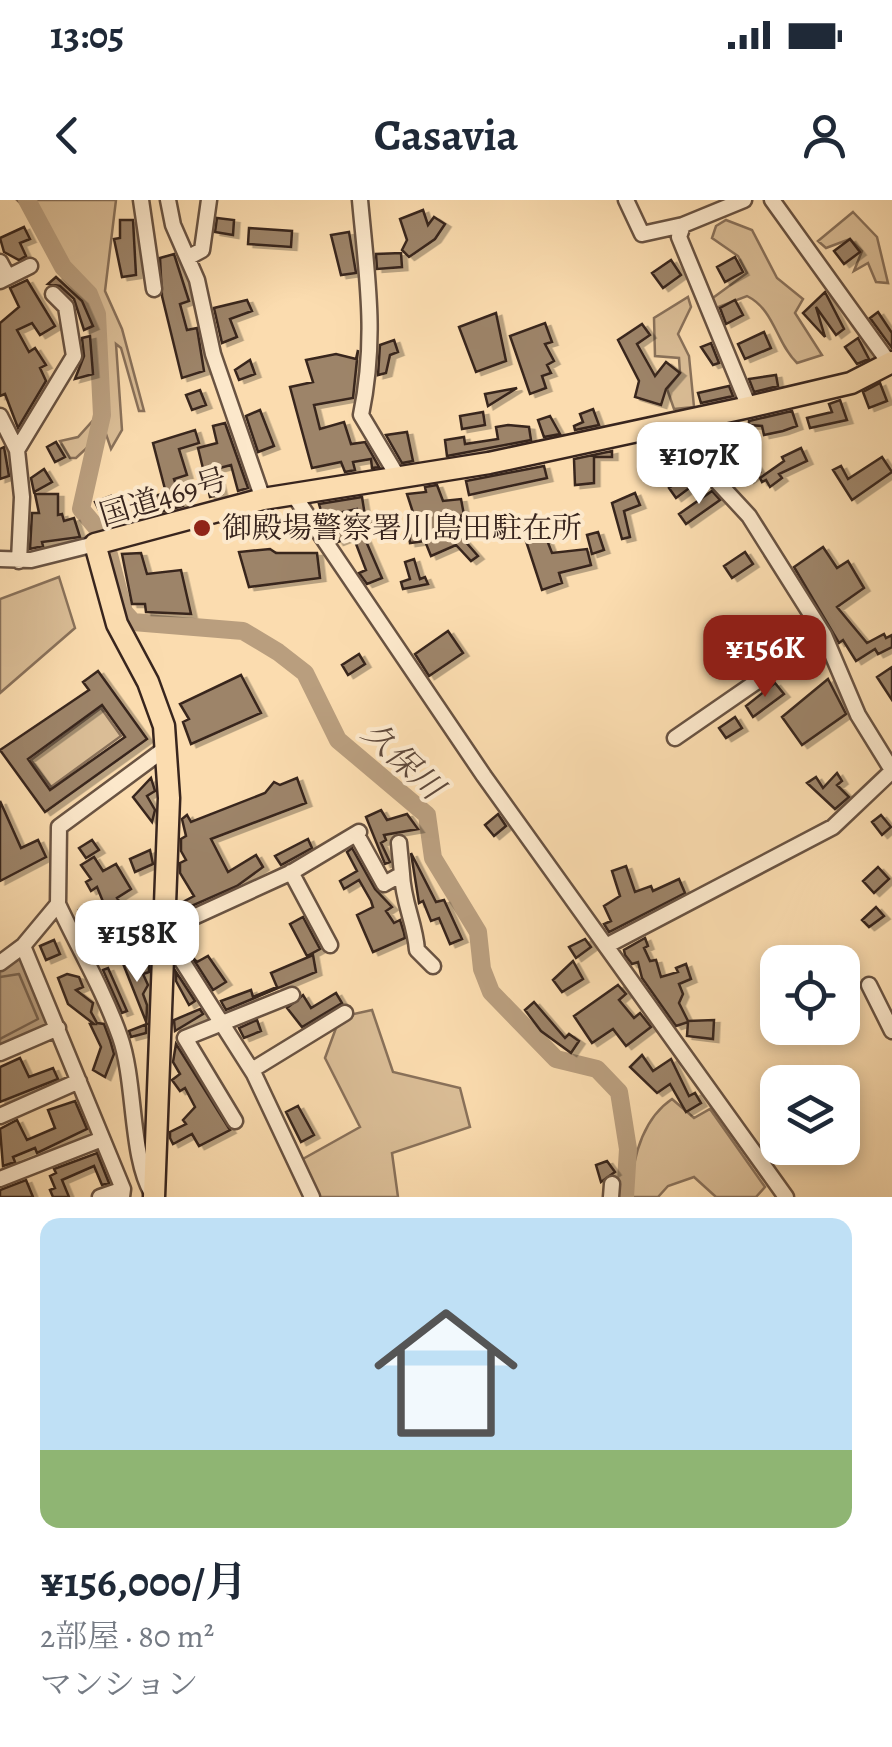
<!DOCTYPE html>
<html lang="ja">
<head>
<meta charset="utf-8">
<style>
	body { margin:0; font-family:Alegreya,"Noto Serif JP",serif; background:#f6f6f7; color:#1f2937; height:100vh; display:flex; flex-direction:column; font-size:38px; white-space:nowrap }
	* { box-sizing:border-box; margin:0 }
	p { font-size:32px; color:#747a83 }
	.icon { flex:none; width:55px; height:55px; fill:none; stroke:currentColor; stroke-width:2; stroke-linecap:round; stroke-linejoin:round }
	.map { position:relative; height:997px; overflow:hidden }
	.sheet { display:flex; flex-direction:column; background:#fff; flex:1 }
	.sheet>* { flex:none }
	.tools { position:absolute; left:760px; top:745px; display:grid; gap:20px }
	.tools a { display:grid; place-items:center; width:100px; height:100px; border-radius:20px; background:#fff; box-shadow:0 5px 15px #0003; font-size:50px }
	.price { position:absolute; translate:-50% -85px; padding:0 22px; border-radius:20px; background:#fff; color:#222; font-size:32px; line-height:65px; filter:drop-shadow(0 2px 5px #0008) }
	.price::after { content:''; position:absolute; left:50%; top:60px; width:30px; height:22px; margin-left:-15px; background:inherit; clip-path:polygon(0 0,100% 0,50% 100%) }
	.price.on { background:#8f2418; color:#fff }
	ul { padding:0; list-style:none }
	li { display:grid; align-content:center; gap:20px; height:530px; padding:0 40px }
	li+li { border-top:2px solid #e0e1e3 }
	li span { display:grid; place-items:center; height:310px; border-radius:20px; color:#555 }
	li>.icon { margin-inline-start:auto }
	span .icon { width:180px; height:180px; fill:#fffc; stroke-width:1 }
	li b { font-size:42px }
	.status { display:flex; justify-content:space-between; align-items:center; height:70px; padding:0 50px; background:#fff; direction:ltr }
	.status svg { height:28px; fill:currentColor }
	header { display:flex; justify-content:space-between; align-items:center; height:130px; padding:0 40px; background:#fff; font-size:45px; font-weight:700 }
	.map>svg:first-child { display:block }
</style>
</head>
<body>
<div class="status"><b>13:05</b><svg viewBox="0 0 49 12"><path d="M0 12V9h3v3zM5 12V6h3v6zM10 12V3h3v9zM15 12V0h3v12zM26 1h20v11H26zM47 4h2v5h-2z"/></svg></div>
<header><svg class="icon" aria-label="back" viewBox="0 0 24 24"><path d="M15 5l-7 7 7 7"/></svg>Casavia<svg class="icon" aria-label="person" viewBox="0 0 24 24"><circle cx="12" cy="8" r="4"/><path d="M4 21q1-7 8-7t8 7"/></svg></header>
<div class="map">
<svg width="892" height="997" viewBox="0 0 892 997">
	<defs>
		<filter id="shadow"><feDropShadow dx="5.5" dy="3" stdDeviation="0" flood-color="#0004"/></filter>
	</defs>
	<rect width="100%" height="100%" fill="#fbdcaf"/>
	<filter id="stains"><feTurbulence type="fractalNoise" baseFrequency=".002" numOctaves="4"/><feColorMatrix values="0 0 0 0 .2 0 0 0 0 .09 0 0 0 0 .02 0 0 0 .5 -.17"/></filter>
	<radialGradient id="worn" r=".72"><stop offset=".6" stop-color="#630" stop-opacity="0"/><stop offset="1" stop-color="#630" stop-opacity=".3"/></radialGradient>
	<path fill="#dabd96" stroke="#89715a" stroke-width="2.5" d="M17,0H116L105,91L122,129L144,211H139L121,148L116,144L122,230L111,249L105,231L76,258H70L60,241L78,237L105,207L103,121L87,98L60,73L39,21Z
		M853,12L877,37L888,83L876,82L868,63L854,71L862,51L850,39L826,48L818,41Z
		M726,20L752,30L777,78L803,99L795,113L822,155L797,163C776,143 775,110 747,96L716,108L710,100L747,73L738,56L712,38L716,26Z
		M688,97L691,107L678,134L689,156L694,207L674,209L667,189L680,173L679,158L655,156L654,118Z
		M59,377L75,428L0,493V399Z
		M101,508L121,536L51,587L31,560Z
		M372,810L393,872L460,888L470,927L392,953L398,997H313L301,960L360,927L325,858L340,817Z
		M672,899L694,918L710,909L765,987L756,997H716L694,977L668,986L658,997H630C632,962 641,920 672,899Z"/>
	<path fill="#b99e7e" stroke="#856e58" stroke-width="2.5" d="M22,754L53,827L0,850V769Z"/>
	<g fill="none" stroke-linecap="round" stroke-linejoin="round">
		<path stroke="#78624e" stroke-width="2.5" d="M0,777L19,774L38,819L0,839"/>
		<path stroke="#b99e7e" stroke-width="18" d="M27,0L63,67L89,94L97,114L102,215L81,309L101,333
			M108,351L124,412L133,422L243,431L278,452L305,473L338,540L427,615L433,658L478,732L482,769L491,792L556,859L597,869L619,892L628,949L625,997"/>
	</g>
	<path fill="#9d8469" stroke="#38251e" stroke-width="2.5" fill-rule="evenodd" filter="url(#shadow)" d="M423,10L428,25L434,17L445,24L435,39L409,57L402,50L407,40L400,19Z
		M217,18L234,20L233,35L215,32Z
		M120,20H133L136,75L122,77L114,39L120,38Z
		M24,27L30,39L20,43L26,56L19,60L4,52L0,38Z
		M249,28L292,31L291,47L248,44Z
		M349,32L356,73L341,75L331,35Z
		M850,39L860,52L844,64L834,51Z
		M401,53L402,67L377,69L376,54Z
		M174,54L189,101L180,104L187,130L197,128L204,171L182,178L162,96L160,58Z
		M735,57L743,72L725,82L717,67Z
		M671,60L681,75L663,88L652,73Z
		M56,77L82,101L93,126L84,130L74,99L60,86L48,84Z
		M27,80L55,126L40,135L32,123L17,130L29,152L35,148L46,165L40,168L46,181L18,228L5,194L0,196V123L19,107L10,88Z
		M825,92L844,129L836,135L816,107L825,137L803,113Z
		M247,100L252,111L230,119L237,137L222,143L214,108Z
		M735,100L743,115L726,124L720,108Z
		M878,112L892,133V148L870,118Z
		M496,113L506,161L476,172L459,127Z
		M545,123L552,142L545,144L554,161L547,165L551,173L542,176L546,188L530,194L510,136Z
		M642,124L650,135L637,144L655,176L666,162L680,173L666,189L661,205L635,197L639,181L618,140Z
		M764,132L771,148L745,159L738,144Z
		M90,136L93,174L75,179L84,156L82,138Z
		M858,138L869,159L857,164L845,147Z
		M394,140L398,152L390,155L386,173L378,175L380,145Z
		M711,143L719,163L713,165L701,147Z
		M358,150L353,198L314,205L320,229L344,222L351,244L365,242L379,267L372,268L371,259L353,262L355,270L345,272L341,262L312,268L290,187L313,182L306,160L336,154L356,159Z
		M250,160L255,174L239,180L235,170Z
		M776,175L778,186L754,192L749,179Z
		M880,183L887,201L869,208L863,192Z
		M729,186L733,196L701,203L698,193Z
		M517,188L488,206L485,194Z
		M200,190L206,205L192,210L186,195Z
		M840,200L847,220L810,228L807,218L832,212L829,204Z
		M593,209L599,225L575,230L574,226L583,222L580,214Z
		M260,210L274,246L258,252L246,216Z
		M792,211L797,226L783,231L764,235L762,226L749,225V221Z
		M483,212L485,225L462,229L460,216Z
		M550,216L560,234L544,237L538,220Z
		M225,223L248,288L238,291L231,265L216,269L222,294L210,297L198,248L217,243L213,226Z
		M508,225L529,227L531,240L447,256L445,240L464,237L465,244L498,239L496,227Z
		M732,225L735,235L701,245L699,241L697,232Z
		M195,230L199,243L179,249L187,275L174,279L183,306L143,317L139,300L166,293L153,243Z
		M407,232L413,261L402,263L386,235Z
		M56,242L65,257L55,262L47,247Z
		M728,242L737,251L727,262L717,253Z
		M4,247L9,276L0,279V249Z
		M801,248L807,261L779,274L782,278L770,287L766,280L762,282L760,278L784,261L782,257Z
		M675,250L682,264L658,272L652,261Z
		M612,251V257H594V283L575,285L574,259Z
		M882,257L892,272L852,300L833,270L841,266L848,279Z
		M753,261L760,272L748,280L741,270Z
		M544,266L547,278L469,295L466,281Z
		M44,269L52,282L34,292L31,278Z
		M685,276L692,286L676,298L669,288Z
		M437,285L443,301L461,299L464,315L460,316L462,326L453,327L452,317L436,320L439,340L457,332L478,356L471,361L456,345L431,356L425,341L410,343L409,335L419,331L407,294L426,292L425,287Z
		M712,291L720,300L686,324L679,314Z
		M635,293L640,305L624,311L630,337L622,339L612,303Z
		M35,294H58V315L62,314L64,321L74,318L80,337L42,342L43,346L30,349L32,313H39Z
		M111,296L120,323L107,327L95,302Z
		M362,297L366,322L380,316L383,326L362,332L382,378L367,384L359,373L366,370L353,336L338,342L333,334L362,323L357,309L343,312L344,318L324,321L319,304Z
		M598,332L604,350L592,354L587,335Z
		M545,335L552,353L587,349L591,365L559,373L562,383L542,390L526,341Z
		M823,347L837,368L848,361L864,388L837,407L867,443L884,434L886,438L892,435V447L878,454L875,449L856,461L843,440L839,443L794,367Z
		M270,349L276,353H317L320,378L249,387L239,352Z
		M745,352L753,364L732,378L724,366Z
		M141,353L147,374L181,370L191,414L146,412L145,404H132L122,354Z
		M414,359L420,379L425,377L428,384L403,389L401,382L410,379L405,362Z
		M448,431L463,453L429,476L415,454Z
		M359,454L365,464L348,475L342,465Z
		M892,467V500L877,477Z
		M98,471L147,539L45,612L0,550L89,490L83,482ZM102,505L125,537L50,590L28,559Z
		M241,475L261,513L191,544L183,522L189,519L180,504Z
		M828,479L846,514L802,545L782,517Z
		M775,483L784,494L753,517L746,506Z
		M735,517L742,528L726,538L719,528Z
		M837,573L842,581L837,585L849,597L835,609L807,583L816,577L823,588Z
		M151,578L155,591L147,596L155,610L152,622L133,597Z
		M297,578L306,603L211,639L228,672L256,655L263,667L237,686L178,712L179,704L194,696L180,673V663L186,660L181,651V639L186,636L182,619L187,615L191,622L265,593L274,582L280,585Z
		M0,601L21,648L38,640L46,657L0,681Z
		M381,610L387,620L407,614L418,629L384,635L386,640L381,643L390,662L385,664L366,617Z
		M498,614L506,626L494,636L485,625Z
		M881,615L891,627L882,635L872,622Z
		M308,639L312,648L281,665L275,656Z
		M92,640L99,650L86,658L79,648Z
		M352,648L375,689L392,707L386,711L394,723L400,720L404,733L405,738L373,752L357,715L373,707L371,701L359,680L344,689L340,681L357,671L347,652Z
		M150,650L153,664L135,672L130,659Z
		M411,653L436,702L444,700L462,739L450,744L439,718L431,721L423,701L419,703Z
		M94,657L103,671L116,664L131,689L117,698L122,706L108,714L97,687L91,691L86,682L91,679L81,665Z
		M626,666L635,692L651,686L653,691L679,679L685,693L609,732L604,724L611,721L604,706L620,696L612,671Z
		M878,667L889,679L874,693L863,681Z
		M86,707L104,737L129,722L137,735L119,745L116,740L93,750L79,710Z
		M876,707L884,716L869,727L862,720Z
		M303,717L320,749L307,756L290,724Z
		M645,738L648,746L644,748L650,761L656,760L661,777L678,772L676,768L686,764L691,779L679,784L683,794L679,803L688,821L714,820L713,839L687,836L688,822L676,826L642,778L638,762L632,764L625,755L624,750Z
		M585,739L591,747L576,758L569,747Z
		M54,740L60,754L46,760L40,746Z
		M130,752L134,762L146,758L149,764V772L143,774L148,785L143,794L147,805L146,833L131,837L129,831L147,824L120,756Z
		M313,755L316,772L226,810L223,805L221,801L251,790L253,797L277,787L271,773Z
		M208,756L226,782L213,790L192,757L197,762Z
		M573,761L583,779L562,792L553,780Z
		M108,768L127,811L122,813L103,770Z
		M176,772L195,801L189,805L176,781Z
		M67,774L79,777L83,787L76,790L93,803L91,812L97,823L104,824L110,840L114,854L105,877L93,870L101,847L90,824H94L68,804L58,778Z
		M618,785L626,794L619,800L634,818L640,813L651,827L626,846L613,829L592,843L574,816Z
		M336,793L342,803L302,827L287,808L303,795L311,808Z
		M534,802L565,838L569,834L579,841L571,853L541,831L525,810Z
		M200,809L203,814L175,831L174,820Z
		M257,820L261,831L244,838L239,828Z
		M176,844L230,930L199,946L192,934L173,944L170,938V932L186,924L183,920L195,907L185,888L180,891L172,880L180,874L173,862Z
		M642,855L653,871L671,859L689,896L695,893L701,903L686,912L670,884L657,893L630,867Z
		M20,858L29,877L53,868L58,879L0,902V867Z
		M75,901L87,929L37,953L35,948L13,957L15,962L3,966L0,929L17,920L27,940L55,928L48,910Z
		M298,906L314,935L301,942L286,912Z
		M97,953L109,983L102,985L94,966L62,980L69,997H53L50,990L55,988L50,976L56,973L54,969Z
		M607,961L615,972L601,982L596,965Z
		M26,980L33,997H0V990Z"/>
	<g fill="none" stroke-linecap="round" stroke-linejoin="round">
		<defs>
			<path id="minor" d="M141,0L154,89
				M168,0L173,25L197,80L213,154L263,299
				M360,0C367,77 377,138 361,215L398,277
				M626,0L642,34L683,25
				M744,0L683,25L679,37L749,207
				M772,0L890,164
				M189,57L202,50L209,0
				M0,62L8,77
				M0,81L30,66
				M0,216L17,250
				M677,224L699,262L749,316L824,435L858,515L892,570
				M293,294L484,576L786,997
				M0,359L31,360L95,344
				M19,361L22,297L17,250L74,156L66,107L53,94
				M675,538L824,435
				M357,635L384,684L402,674C403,702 415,723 417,750L433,766
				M399,643L402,674
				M291,672L330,745
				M58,704C78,747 104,791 120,837C136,882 130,959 153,995
				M23,746L123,989L122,997
				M606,746L833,627L892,571
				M0,763L23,746L58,704L59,627L166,548
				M869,785L892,831
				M0,853L58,828
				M252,870L345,813
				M0,916L79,881
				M235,921L185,838L292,795
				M0,979L102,939
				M100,997L123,989
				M312,997L254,874L163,731L292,672L359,632
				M611,997L612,984"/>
			<path id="highway" d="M154,997L169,598L164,526L148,482L117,424L95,344L263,299L489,263L749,207L851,183L892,162"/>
		</defs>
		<use href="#minor" stroke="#695342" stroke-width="19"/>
		<use href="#highway" stroke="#38251e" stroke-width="25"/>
		<use href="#minor" stroke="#fce8cb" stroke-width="14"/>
		<use href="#highway" stroke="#fbdcaf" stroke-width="20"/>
	</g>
	<circle fill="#8f2418" stroke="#fce8cb" stroke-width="4" cx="202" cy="328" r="10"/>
	<g text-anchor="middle" stroke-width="8" stroke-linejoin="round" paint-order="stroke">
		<g font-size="30" fill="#38251e" stroke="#fce8cb">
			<text transform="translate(163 297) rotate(-17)" y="10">国道469号</text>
		</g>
		<g font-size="30" fill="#38251e" stroke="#fce8cb" text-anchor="start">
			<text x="222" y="338">御殿場警察署川島田駐在所</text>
		</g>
		<g font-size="32" font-style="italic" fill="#5f493b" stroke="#fce8cb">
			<text transform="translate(403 560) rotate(43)" y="11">久保川</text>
		</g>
	</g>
	<rect width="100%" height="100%" filter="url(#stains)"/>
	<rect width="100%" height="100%" fill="url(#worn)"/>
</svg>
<div class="tools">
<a><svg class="icon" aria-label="locate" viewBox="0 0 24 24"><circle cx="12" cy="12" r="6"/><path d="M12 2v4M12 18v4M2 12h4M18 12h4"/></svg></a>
<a><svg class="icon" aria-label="layers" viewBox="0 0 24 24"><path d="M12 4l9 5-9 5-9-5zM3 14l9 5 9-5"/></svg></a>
</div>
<b class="price" style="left:699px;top:307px">¥107K</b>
<b class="price on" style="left:765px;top:500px">¥156K</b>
<b class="price" style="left:137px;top:785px">¥158K</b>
</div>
<section class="sheet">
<ul>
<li><span style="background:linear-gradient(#bfe0f5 75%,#8fb573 0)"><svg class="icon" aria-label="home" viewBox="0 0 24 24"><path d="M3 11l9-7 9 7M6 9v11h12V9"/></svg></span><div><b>¥156,000/月</b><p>2部屋 · 80 m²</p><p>マンション</p></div></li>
</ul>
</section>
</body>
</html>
